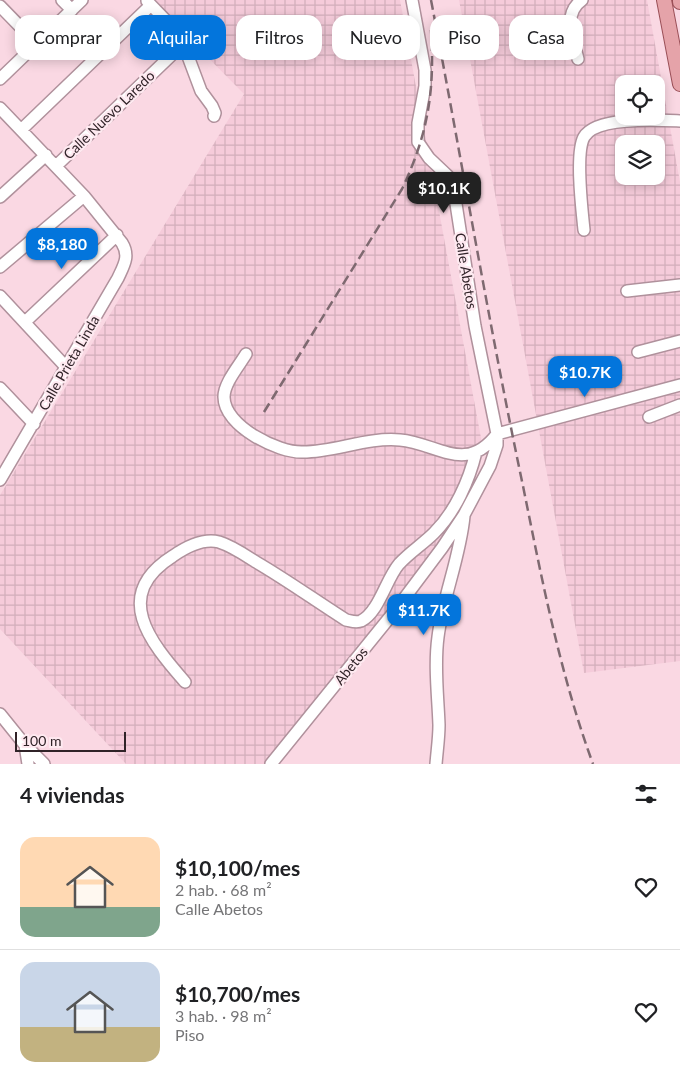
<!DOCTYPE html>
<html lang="es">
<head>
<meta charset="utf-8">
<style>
	body { margin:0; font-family:Lato,sans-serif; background:#f6f6f6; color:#202124; height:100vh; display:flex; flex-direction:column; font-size:19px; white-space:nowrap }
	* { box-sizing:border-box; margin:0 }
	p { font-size:16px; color:#757577 }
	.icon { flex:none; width:28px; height:28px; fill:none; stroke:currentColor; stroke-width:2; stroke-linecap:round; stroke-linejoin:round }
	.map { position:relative; height:764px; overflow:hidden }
	.side { display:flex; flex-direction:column; background:#fff; flex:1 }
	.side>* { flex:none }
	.guide { position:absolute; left:15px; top:15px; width:650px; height:45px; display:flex; gap:10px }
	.fabs { position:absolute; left:615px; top:75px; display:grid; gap:10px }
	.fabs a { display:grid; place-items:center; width:50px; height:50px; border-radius:10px; background:#fff; box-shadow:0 2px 12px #0003; font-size:25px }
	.scale { position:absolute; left:15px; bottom:12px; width:111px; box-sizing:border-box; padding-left:5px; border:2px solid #302328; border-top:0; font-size:14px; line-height:18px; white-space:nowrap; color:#302328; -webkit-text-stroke:4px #fee9f0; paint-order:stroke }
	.price { position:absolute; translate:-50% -42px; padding:0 11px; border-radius:10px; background:#0375dc; color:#fff; font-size:16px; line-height:32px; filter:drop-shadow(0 1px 2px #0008) }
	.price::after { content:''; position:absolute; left:50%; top:30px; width:15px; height:11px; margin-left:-8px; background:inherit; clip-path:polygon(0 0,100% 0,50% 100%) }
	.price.active { background:#222; color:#fff }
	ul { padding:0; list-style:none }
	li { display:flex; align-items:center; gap:15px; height:125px; padding:0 20px }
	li+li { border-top:1px solid #e0e0e0 }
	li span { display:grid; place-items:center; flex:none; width:140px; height:100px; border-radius:15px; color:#555 }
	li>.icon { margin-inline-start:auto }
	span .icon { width:60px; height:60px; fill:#fffc; stroke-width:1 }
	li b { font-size:21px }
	h2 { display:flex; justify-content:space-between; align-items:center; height:60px; padding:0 20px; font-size:21px }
	.chip { padding:0 18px; border-radius:15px; background:#fff; box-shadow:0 2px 12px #0003; font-size:18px; line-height:45px }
	.chip.active { background:#0375dc; color:#fff }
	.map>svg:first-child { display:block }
</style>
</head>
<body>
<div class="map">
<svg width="680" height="764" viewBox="0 0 680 764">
	<defs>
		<pattern id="industrial-grid" width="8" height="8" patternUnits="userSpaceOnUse" patternTransform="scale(1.25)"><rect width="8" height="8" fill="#f5cbda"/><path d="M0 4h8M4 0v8" fill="none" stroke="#d2aebb"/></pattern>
	</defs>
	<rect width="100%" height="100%" fill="#fad8e3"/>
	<path fill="url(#industrial-grid)" fill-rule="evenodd" d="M151,0H400L483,449L461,520L268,764H126L0,629V495L244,94Z
		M459,0H647L680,182V661L584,673ZM624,84H656V116H624ZM624,144H656V176H624Z"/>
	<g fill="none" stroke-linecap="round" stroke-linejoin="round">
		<defs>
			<path id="minor" d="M62,0L72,10
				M147,1L180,35L201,91L212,106L215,113L214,116
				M0,6L37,44
				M578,59C573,39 562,14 582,0
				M0,79L82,0
				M0,108L84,196L122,243C130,256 124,265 118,278L0,480
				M21,130L151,5
				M56,166L183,44
				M0,197L46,155
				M584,230C582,210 575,153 584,137C596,116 658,120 680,121
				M0,267L84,196
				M627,291L680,285
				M0,296L66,367
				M25,322L117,235
				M638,352L680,341
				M246,354C239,366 224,383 224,397C224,426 278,453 303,452C335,452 367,437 400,440C437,443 466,475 497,434L680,385
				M0,388L34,424
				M649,417L680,405
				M185,682C150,642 111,595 173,556C186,547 203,538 219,542C232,546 245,555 256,562C287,580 316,601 346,620C351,621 356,623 361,621C379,612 386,579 399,564C410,552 423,544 434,533C455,512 469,481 476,452
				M0,714L25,745L28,764
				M25,745L44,764
				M271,764L394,612L442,548L464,515L490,466L497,445V434L475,326L454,191L448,176L429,158L418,142V123L425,86V70L412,0
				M436,764C437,751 439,738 439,725C438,696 434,666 438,637C443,596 460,558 464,516"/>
			<path id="major" d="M664,0L680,84
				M680,0V2"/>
		</defs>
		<use href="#minor" stroke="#b0919c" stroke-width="14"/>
		<use href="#major" stroke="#9a4f57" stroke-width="16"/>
		<use href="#minor" stroke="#fff" stroke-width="11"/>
		<use href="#major" stroke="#e5a3a9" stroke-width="14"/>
		<path stroke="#7e6970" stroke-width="2.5" stroke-dasharray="10 5" stroke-linecap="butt" d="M431,0C462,162 489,325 523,486C542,580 560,674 593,764
			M264,412L402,189C428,134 435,91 431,30"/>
	</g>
	<g text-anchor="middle" stroke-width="4.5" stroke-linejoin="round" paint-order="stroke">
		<g font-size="14" fill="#302328" stroke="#fee9f0">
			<text transform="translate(109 115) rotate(-44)" y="5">Calle Nuevo Laredo</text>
			<text transform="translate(466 271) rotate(81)" y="5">Calle Abetos</text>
			<text transform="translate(69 363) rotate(-60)" y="5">Calle Prieta Linda</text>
			<text transform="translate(351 666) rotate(-51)" y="5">Abetos</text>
		</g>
	</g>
</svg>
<div class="fabs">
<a><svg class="icon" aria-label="locate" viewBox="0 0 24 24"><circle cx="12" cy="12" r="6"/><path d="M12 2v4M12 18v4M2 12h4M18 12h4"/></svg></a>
<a><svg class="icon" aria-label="layers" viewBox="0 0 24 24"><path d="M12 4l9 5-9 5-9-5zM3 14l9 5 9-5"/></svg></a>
</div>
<div class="scale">100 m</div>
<b class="price active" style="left:444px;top:214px">$10.1K</b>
<b class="price" style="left:62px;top:270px">$8,180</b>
<b class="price" style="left:585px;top:398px">$10.7K</b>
<b class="price" style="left:424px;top:636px">$11.7K</b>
<div class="guide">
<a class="chip">Comprar</a>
<a class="chip active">Alquilar</a>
<a class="chip">Filtros</a>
<a class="chip">Nuevo</a>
<a class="chip">Piso</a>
<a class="chip">Casa</a>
</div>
</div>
<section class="side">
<h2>4 viviendas<svg class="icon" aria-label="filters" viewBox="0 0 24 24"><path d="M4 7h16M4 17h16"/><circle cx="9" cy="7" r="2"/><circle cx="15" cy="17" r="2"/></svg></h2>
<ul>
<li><span style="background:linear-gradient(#ffd9b3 70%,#7fa58c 0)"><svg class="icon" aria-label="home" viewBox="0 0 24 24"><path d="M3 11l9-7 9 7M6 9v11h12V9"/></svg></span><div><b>$10,100/mes</b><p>2 hab. · 68 m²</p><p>Calle Abetos</p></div><svg class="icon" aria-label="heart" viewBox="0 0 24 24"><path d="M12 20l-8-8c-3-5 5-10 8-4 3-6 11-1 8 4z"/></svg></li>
<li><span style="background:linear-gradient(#c9d6e8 65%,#c2b280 0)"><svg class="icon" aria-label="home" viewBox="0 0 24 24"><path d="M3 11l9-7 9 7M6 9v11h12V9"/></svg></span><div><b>$10,700/mes</b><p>3 hab. · 98 m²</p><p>Piso</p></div><svg class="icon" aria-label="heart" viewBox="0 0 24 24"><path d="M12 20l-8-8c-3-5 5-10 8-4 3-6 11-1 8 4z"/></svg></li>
</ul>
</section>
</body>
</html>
